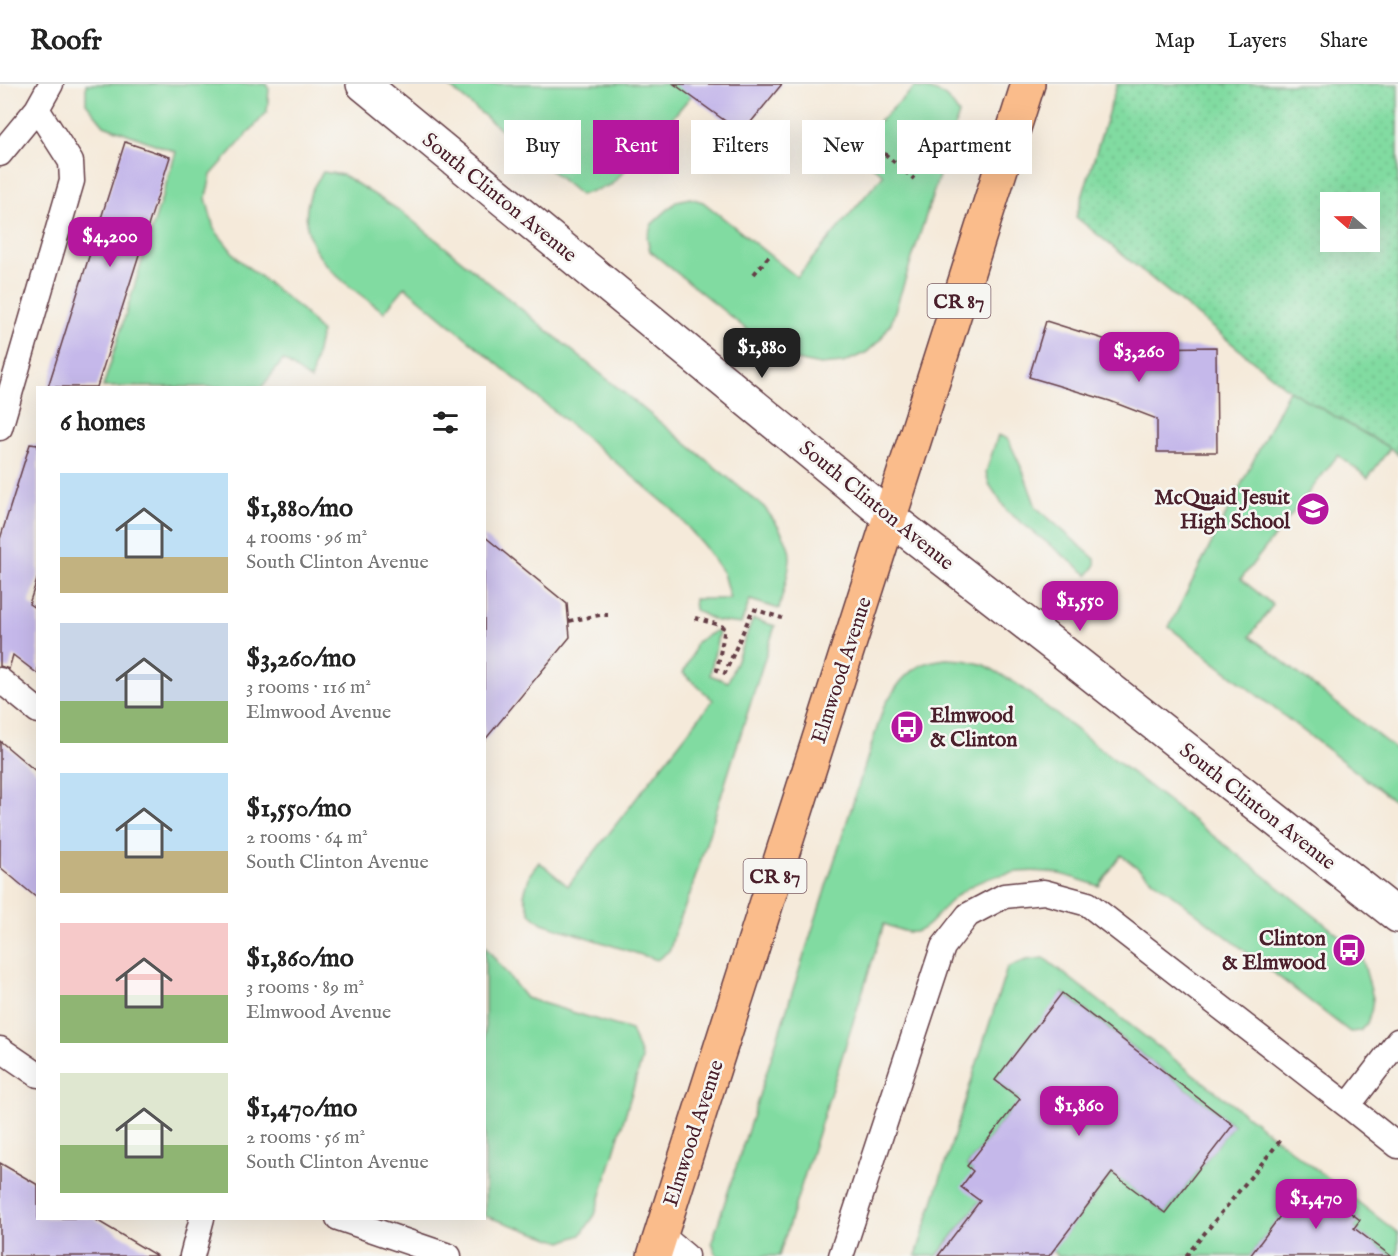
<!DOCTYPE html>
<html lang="en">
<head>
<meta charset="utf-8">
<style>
	body { margin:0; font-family:"IM FELL English",serif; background:#f6f6f6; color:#222; height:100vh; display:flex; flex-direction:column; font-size:22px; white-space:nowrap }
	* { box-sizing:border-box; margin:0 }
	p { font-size:20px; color:#767676 }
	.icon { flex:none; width:33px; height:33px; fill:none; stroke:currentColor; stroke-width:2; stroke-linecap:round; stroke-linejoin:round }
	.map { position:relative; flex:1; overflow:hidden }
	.panel { position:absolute; left:36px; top:302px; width:450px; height:834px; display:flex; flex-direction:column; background:#fff; border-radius:0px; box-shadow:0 6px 24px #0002 }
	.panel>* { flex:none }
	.banner { position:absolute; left:504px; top:36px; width:570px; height:54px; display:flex; gap:12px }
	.needle { width:39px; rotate:290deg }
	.buttons { position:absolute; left:1320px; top:108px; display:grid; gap:12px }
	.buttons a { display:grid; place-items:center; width:60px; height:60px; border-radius:0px; background:#fff; box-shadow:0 6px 24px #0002; font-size:30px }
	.price { position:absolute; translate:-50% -51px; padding:0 14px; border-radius:12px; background:#b5179e; color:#fff; font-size:20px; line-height:39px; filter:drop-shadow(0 2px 3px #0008) }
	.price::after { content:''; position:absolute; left:50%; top:36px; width:18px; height:14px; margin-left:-9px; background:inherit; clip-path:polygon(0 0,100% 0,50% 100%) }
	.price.current { background:#222; color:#fff }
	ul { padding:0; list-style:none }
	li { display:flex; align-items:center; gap:18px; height:150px; padding:0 24px }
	li span { display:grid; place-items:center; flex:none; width:168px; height:120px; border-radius:0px; color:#555 }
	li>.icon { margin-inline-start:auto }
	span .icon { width:72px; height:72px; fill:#fffc; stroke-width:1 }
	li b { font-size:26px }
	h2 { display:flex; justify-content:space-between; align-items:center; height:72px; padding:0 24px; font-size:26px }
	.chip { padding:0 21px; border-radius:0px; background:#fff; box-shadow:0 6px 24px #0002; font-size:21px; line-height:54px }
	.chip.current { background:#b5179e; color:#fff }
	header { display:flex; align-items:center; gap:36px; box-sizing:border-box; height:84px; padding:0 30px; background:#fff; border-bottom:2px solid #e0e0e0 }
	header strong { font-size:28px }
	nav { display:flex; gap:33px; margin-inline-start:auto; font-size:21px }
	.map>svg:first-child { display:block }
</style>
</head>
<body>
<header>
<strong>Roofr</strong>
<nav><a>Map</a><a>Layers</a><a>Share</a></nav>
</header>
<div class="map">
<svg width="1398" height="1172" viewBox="0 0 1398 1172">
	<defs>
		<pattern id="park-dots" width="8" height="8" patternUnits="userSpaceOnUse" patternTransform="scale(1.5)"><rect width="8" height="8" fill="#81dba1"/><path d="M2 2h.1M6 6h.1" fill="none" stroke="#71bc8b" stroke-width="1.8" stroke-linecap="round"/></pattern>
	</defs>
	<rect width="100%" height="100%" fill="#f6f6f2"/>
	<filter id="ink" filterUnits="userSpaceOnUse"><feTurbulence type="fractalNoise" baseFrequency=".0167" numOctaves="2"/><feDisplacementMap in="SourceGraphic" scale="12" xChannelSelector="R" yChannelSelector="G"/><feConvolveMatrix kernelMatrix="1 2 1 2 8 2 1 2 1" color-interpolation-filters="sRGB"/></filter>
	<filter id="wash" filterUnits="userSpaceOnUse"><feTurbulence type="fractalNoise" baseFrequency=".008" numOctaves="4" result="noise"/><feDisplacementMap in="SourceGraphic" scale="24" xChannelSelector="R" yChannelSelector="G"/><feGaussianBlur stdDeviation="1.35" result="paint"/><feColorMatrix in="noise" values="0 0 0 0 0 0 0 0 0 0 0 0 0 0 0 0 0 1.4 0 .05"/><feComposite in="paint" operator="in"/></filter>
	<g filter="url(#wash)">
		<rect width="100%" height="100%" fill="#f5eada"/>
		<path fill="#81dba1" stroke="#667d66" stroke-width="1.5" d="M86,0H266L269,5L267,28L211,91L206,114L214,145L238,175L302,226L321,248L311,296L283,276L262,303H103L176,68L104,41L86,19Z
			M446,0H689L691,12L648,62L611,101L580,111Z
			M915,3C939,7 946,9 959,30L891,239L880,256L867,268L843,279L820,281L792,275L762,258L650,167L647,153L652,140L677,117L690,114L703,118L797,193L883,91C872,80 856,74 859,57Z
			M323,88L343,91L402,128L764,423C774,436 790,456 790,473C790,488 782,510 779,525L750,516L741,540L716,537L695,526L694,515H730L723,489L704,462L673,426L405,203L384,228C344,198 290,167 311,108C314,101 319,94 323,88Z
			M1289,306L1390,364L1368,394L1338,371L1241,495L1273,521L1250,552L1398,667V720L1169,543Z
			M998,351L1008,355L1023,387L1036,423L1095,475V482L1088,491L1007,427L989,400L986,388Z
			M753,535L775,542L690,810L674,850L670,866L657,876L542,839L530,829L524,811L530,790L539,778L568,802L713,616L683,589L692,571L696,558L715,547H719L710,591L728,598Z
			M946,575L964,576L985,581L1017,600L1256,785L1361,869L1373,914L1371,928L1367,939L1360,947L1350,948L1121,771L1099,802C1086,798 1073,793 1060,790C1024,783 979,790 952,816C940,826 929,845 915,848C906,850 893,843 884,840L779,1172H717L712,1158L884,622C895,605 906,586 926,579C932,577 939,576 946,575Z
			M485,862L526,914L631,946L642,975L595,1131L581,1151L562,1158L485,1132Z
			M1044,874L1398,1149V1172H1391L1354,1144L1360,1136L1311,1099L1306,1106L1302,1104L1250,1172H1059L1052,1167L1112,1089L1165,1129L1233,1041L1063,909L996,996L1026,1020L1008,1030L967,1082L973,1087L980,1117L937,1172H916L1007,884L1026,876Z"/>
		<path fill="url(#park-dots)" stroke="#667d66" stroke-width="1.5" fill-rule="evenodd" d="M1117,0H1398V370L1390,364L1289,306L1076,133ZM1330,118H1370V158H1330Z"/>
		<g id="blocks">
			<path fill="#c5b8ea" d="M674,0H782L742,49Z
				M125,58L170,73L97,303H48Z
				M1046,237L1132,264L1216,263L1217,368H1157V335L1110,317L1029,293Z
				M30,360L38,361V493L29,520L38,526V590L13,571L9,585L0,582V455Z
				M484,452L567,520L570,553L484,657Z
				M0,657L38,689V815L0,783Z
				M1062,909L1233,1041L1165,1129L1112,1089L1049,1172H938L980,1117L961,1103L973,1087L967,1082L1020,1015L995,996Z
				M0,1079L38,1101V1134H93L157,1172H0Z
				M1311,1099L1360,1136L1354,1144L1391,1172H1250L1302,1103L1306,1106Z"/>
		</g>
	</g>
	<g filter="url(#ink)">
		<use href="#blocks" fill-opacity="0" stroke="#643d45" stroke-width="1.5"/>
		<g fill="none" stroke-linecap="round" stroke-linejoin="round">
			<defs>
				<path id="service" d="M0,70L37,25L51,0
					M0,344L72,97L71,78L37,25
					M0,596L38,627
					M0,965L38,991
					M1348,1022L1398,1062
					M338,1134L449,1172
					M661,1151L686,1172
					M192,1172L202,1134
					M841,1172L943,863L968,831L1004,812L1044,808L1088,820L1348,1022L1398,957"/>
				<path id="tertiary" d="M363,0L889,433L1068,572L1398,832"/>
				<path id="primary" d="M654,1172L1028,0"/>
			</defs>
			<use href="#service" stroke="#643d45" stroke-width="27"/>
			<use href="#tertiary" stroke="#643d45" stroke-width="36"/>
			<use href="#primary" stroke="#643d45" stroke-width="36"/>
			<path stroke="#643d45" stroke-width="4" stroke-dasharray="4.5 4.5" stroke-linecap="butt" d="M864,52L914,95
				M754,190L770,171
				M695,534L719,541L725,544L717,586L725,589L753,525L782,534
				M569,537L600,531H608
				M1186,1172L1280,1057"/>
			<use href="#service" stroke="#fff" stroke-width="24"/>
			<use href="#tertiary" stroke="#fff" stroke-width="33"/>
			<use href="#primary" stroke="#fabc8b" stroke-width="33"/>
		</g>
	</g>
	<defs>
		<symbol id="school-disc" viewBox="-11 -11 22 22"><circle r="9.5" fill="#b5179e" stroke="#f6f6f2"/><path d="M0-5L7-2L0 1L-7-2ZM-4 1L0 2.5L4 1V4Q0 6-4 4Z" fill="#fff"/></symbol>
		<symbol id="bus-disc" viewBox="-11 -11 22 22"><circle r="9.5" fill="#b5179e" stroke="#f6f6f2"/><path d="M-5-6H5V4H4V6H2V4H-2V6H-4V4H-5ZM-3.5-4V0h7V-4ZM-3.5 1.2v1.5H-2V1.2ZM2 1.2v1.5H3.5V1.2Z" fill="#fff"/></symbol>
	</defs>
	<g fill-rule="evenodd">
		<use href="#school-disc" x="1294" y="406" width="38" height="38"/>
		<use href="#bus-disc" x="888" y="624" width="38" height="38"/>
		<use href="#bus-disc" x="1330" y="847" width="38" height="38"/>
	</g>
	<g text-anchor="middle" stroke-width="5" stroke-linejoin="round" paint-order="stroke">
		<g fill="#f6f6f2" stroke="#7e6067" stroke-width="1.5">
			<rect x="927.5" y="200" width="63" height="34" rx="4.5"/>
			<rect x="743.5" y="775" width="63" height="34" rx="4.5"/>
		</g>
		<g font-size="20" font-weight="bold" fill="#4a1f2b">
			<text x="959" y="224">CR 87</text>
			<text x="775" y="799">CR 87</text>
		</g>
		<g font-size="21" fill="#4a1f2b" stroke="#f6f6f2">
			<text transform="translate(500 113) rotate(39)" y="7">South Clinton Avenue</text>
			<text transform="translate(877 421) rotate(39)" y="7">South Clinton Avenue</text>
			<text transform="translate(841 586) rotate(-72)" y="7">Elmwood Avenue</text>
			<text transform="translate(1258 722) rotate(38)" y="7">South Clinton Avenue</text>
			<text transform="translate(693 1049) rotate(-72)" y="7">Elmwood Avenue</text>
		</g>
		<g font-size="21" font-weight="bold" fill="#4a1f2b" stroke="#f6f6f2" text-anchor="end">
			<text x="1290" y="420">McQuaid Jesuit<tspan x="1290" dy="24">High School</tspan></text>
			<text x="930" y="638" text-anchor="start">Elmwood<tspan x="930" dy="24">&amp; Clinton</tspan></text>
			<text x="1326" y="861">Clinton<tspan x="1326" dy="24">&amp; Elmwood</tspan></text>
		</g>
	</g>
</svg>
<div class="buttons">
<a><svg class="needle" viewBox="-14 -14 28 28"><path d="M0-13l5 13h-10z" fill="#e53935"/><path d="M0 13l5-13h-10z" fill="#767676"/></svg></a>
</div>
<b class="price" style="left:110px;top:184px">$4,200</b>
<b class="price current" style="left:762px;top:295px">$1,880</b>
<b class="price" style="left:1139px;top:299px">$3,260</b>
<b class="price" style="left:1080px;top:548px">$1,550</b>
<b class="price" style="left:1079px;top:1053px">$1,860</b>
<b class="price" style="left:1316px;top:1146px">$1,470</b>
<div class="banner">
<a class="chip">Buy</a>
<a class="chip current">Rent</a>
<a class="chip">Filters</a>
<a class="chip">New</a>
<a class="chip">Apartment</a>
</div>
<section class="panel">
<h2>6 homes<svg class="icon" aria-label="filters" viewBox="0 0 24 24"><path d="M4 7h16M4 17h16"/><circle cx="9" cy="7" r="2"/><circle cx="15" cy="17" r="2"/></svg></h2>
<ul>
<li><span style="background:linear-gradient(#bfe0f5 70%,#c2b280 0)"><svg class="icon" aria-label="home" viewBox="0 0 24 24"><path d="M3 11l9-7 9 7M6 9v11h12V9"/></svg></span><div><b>$1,880/mo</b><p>4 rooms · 96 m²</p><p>South Clinton Avenue</p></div></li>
<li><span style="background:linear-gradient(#c9d6e8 65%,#8fb573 0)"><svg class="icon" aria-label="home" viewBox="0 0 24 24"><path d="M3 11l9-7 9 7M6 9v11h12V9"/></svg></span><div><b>$3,260/mo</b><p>3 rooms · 116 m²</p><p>Elmwood Avenue</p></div></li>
<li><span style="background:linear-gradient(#bfe0f5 65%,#c2b280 0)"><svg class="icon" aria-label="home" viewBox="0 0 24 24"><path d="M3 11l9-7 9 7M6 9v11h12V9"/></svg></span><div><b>$1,550/mo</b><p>2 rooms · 64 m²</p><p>South Clinton Avenue</p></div></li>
<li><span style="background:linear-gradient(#f6c9c9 60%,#8fb573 0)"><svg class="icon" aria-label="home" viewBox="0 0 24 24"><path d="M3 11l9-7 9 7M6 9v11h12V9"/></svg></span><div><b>$1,860/mo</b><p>3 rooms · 89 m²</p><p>Elmwood Avenue</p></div></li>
<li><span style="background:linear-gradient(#dfe7d0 60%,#8fb573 0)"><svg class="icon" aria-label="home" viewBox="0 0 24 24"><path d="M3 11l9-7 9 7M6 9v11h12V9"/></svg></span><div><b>$1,470/mo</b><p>2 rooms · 56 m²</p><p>South Clinton Avenue</p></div></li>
</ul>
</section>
</div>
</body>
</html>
